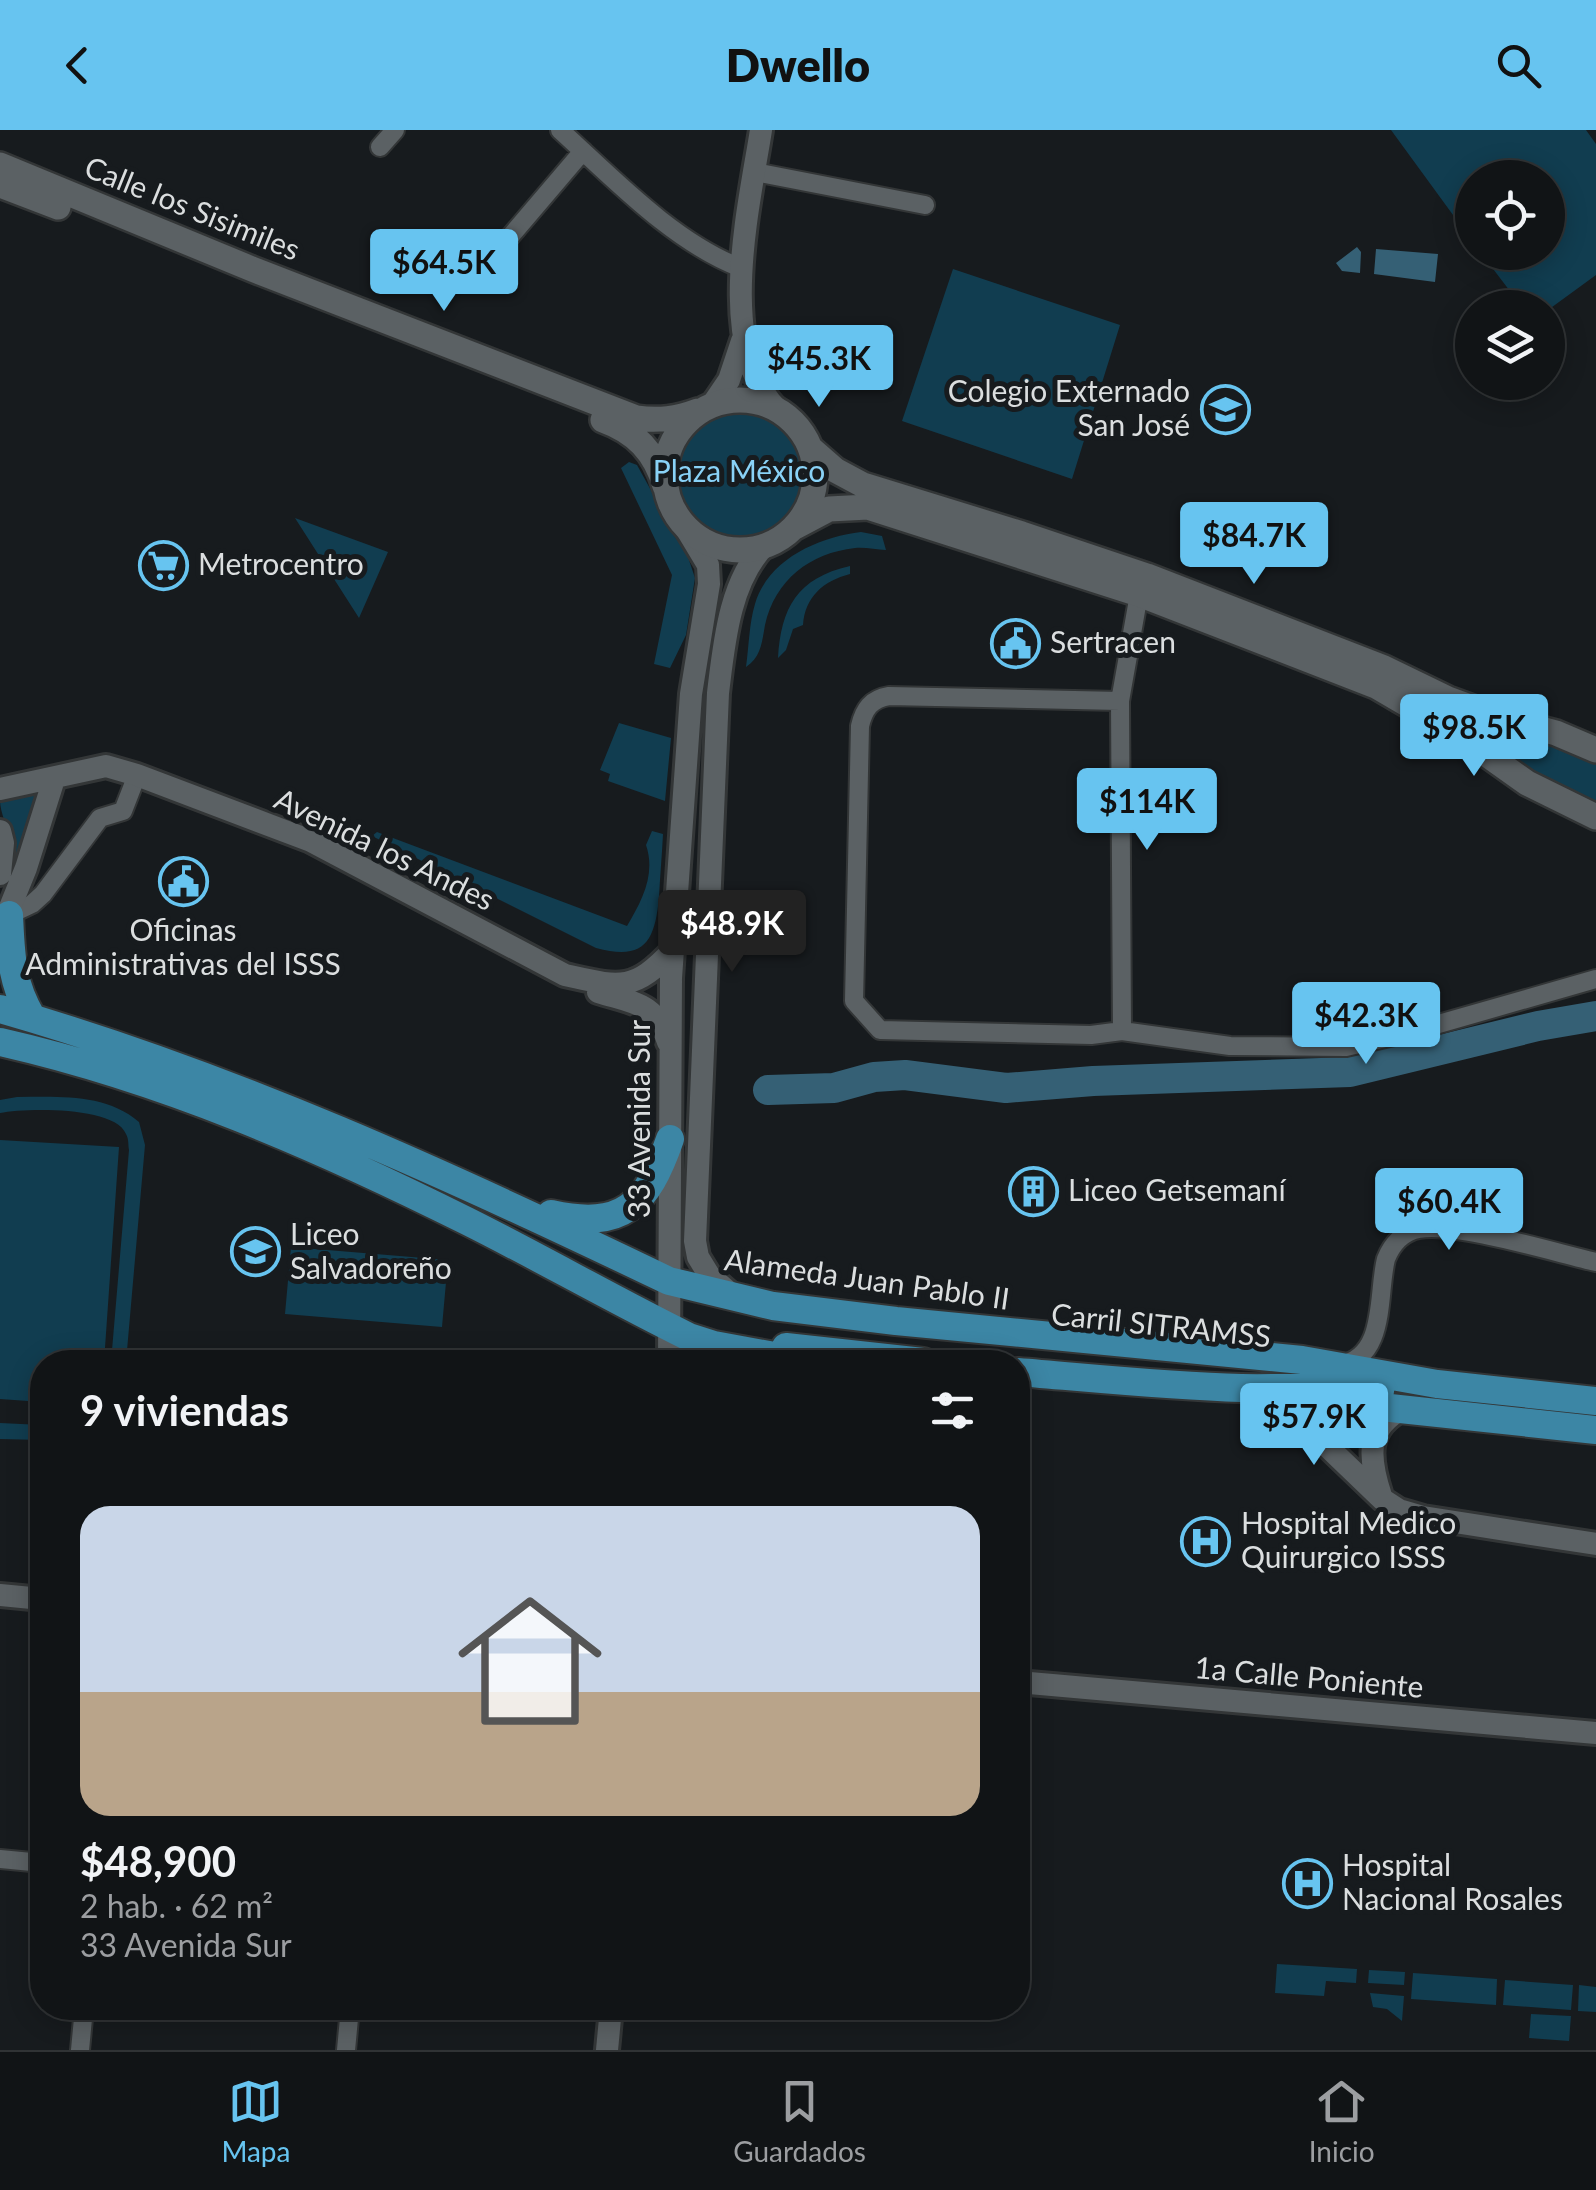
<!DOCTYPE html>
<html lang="es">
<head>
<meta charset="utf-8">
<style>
	body { margin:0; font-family:Lato,sans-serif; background:#1e2123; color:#f1f3f6; height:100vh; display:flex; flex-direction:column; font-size:38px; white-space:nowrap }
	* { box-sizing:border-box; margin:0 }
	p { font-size:32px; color:#9c9ea1 }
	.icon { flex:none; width:55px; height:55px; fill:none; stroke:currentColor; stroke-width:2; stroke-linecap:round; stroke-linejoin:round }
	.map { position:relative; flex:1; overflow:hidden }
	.panel { position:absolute; left:30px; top:1220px; width:1000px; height:670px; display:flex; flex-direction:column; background:#111416; border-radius:40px; box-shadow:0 5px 25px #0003,0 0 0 2px #303335 }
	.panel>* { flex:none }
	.tools { position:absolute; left:1455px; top:30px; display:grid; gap:20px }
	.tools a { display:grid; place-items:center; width:110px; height:110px; border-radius:50%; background:#111416; box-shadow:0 5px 25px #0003,0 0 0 2px #303335; font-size:50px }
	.price { position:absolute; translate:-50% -85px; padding:0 22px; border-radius:10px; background:#67c4f0; color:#111; font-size:32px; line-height:65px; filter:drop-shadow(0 2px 5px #0008) }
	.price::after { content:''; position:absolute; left:50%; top:60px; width:30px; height:22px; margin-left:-15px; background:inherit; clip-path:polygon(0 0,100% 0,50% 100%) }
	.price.active { background:#222; color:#fff }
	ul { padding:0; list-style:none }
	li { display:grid; align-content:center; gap:20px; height:530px; padding:0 50px }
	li+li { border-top:2px solid #303335 }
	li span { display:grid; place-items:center; height:310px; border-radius:30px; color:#555 }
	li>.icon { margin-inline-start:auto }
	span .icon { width:180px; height:180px; fill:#fffc; stroke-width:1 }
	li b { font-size:42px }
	h2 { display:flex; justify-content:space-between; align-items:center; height:120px; padding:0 50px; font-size:42px }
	header { display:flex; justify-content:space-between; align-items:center; height:130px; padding:0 50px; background:#67c4f0; color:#111; font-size:45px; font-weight:800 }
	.menu { display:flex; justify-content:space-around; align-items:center; height:140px; border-top:2px solid #303335; background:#111416; font-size:28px; color:#9c9ea1 }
	.menu a { display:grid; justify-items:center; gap:5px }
	.menu .active { color:#67c4f0 }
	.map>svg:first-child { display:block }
</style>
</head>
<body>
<header><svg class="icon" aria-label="back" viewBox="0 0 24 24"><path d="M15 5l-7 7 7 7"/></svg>Dwello<svg class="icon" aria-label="search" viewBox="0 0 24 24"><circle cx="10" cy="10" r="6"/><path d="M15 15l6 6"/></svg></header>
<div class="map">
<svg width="1596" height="1920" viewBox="0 0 1596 1920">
	<rect width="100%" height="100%" fill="#171b1e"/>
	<path fill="#113d50" d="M1391,0H1586L1596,14V145L1548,180V178L1522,177L1481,123L1548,122V48H1472V111Z
		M953,139L1120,195L1072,349L902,291Z
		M674 342a65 65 0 1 1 130 0a65 65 0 1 1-130 0Z
		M629,332L637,335L688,427L695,448L686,505L670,538L654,534L672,445L621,338Z
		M295,388L388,422L359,488Z
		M861,402L882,406L886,420C876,420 866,417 855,418C810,423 775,450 765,495C762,512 761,527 746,537C749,516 749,494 755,474C768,429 819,407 861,402Z
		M850,436V444C823,451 805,467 803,495L793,499L786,520L778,528C781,478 797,448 850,436Z
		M1411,567C1472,593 1536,605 1596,632V678Z
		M619,593L671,608L665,671L608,651L610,644L600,640Z
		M38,664L0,792C0,764 8,738 8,710C8,695 0,684 0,670Z
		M652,701L663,704C662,725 660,746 659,767C655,812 644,831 596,818L372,706L377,702L627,796C642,771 656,744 646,715Z
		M17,967C59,967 105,963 139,992L145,1015L126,1232H111L129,1020C128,1015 129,1009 126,1004C115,976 25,978 0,983V970Z
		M0,1010L119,1017L104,1232H42V1272L0,1269Z
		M291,1117L448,1130L442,1197L285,1184Z
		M0,1293L42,1295V1310L0,1309Z
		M1277,1834L1357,1839L1356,1853L1326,1851L1324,1866L1275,1863Z
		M1369,1840L1405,1842L1404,1855L1368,1853Z
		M1413,1843L1497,1849L1496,1875L1411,1869Z
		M1505,1850L1573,1855L1571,1880L1503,1875Z
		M1579,1855L1596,1857V1882L1578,1881Z
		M1370,1863L1404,1866L1402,1891L1387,1879L1373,1877Z
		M1531,1884L1571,1886L1569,1911L1529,1908Z"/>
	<path fill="#356075" d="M1357,117L1361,122L1360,143L1342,141L1336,133Z
		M1376,119L1438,124L1435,152L1374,144Z"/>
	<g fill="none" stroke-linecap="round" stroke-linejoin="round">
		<path stroke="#356075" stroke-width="30" d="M768,960L834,958L874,947L905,945L1006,958L1093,951L1350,942L1538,896L1596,886"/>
		<defs>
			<path id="minor" d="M560,0C613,48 673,112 741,138
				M380,17L395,0
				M755,42L925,75
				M486,135L583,21
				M1120,571L889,566C871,569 864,579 860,596L854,871L880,900L1091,905L1122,901L1120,571L1139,464
				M9,785L32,774L43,764L100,688L123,681L137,645
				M1122,901L1230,916L1346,917L1407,903L1596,849
				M1340,1235C1387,1227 1377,1164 1386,1129C1392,1114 1403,1102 1419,1099C1455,1092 1556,1123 1596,1132
				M0,1729L42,1733
				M80,1920L84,1878
				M346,1920L350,1878"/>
			<path id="tertiary" d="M761,0C749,77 714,221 779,281
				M712,275L729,250L742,211
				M0,659L106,636L137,645L311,711L565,845C619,857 633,863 673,820
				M0,701L3,713L0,744
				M2,797L26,738L54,649
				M598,862C633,873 656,872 668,912
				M732,1165L709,1145L698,1127L695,1111L718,563C724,514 729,452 765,415
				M669,1232L671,848L691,564L709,454L708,435L684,395
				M1280,1271L1382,1369L1399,1380L1423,1387L1596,1414
				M1381,1366C1369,1329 1364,1298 1404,1278
				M0,1465L42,1469
				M1018,1552L1596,1603
				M607,1920L611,1878"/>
			<path id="secondary" d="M0,35L252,139L636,288C659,291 677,289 698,281
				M0,55L58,77
				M665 345a75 75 0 1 1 150 0a75 75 0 1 1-150 0Z
				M603,290C636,302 655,322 665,356
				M811,319L835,340L863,355L1022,404L1147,446L1384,538L1448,569L1500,588L1556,603L1596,620
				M795,397L829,379L868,377L1139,464L1376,556L1458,604L1527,653L1596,687"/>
			<path id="primary" d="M9,785C11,826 11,852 32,888
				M0,879C231,945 453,1047 669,1151L773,1176L896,1191L1302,1230L1437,1254L1596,1271
				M0,912C163,949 317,1016 467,1091C541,1128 614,1170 689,1207L714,1215L807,1232
				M551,1084C623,1100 647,1075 670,1009
				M786,1217L923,1232
				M1018,1242C1092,1248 1167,1256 1241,1258C1288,1259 1333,1255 1380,1261
				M1353,1274L1596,1300"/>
		</defs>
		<use href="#minor" stroke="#333637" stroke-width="22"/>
		<use href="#tertiary" stroke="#333637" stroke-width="28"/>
		<use href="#secondary" stroke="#333637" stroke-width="30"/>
		<use href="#primary" stroke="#333637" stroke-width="32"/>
		<use href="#minor" stroke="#5b6164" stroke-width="18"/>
		<use href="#tertiary" stroke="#5b6164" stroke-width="22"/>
		<use href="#secondary" stroke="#5b6164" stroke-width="25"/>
		<use href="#primary" stroke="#3c86a5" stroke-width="28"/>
	</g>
	<defs>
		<symbol id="school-ring" viewBox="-11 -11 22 22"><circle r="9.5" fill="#171b1e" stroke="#67c4f0" stroke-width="1.5"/><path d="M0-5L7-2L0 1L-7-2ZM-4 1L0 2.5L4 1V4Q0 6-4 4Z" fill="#67c4f0"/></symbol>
		<symbol id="supermarket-ring" viewBox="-11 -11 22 22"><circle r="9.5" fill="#171b1e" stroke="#67c4f0" stroke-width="1.5"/><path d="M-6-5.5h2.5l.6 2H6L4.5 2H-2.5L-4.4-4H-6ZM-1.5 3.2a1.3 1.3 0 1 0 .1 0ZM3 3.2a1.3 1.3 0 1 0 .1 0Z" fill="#67c4f0"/></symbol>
		<symbol id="civic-ring" viewBox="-11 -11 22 22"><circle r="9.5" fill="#171b1e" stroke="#67c4f0" stroke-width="1.5"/><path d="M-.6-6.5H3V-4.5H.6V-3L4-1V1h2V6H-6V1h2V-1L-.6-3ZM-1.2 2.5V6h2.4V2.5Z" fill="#67c4f0"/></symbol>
		<symbol id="building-ring" viewBox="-11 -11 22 22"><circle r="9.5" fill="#171b1e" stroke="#67c4f0" stroke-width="1.5"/><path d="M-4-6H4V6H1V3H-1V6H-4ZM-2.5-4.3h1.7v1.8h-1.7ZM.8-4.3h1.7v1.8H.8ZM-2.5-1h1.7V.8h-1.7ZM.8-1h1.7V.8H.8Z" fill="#67c4f0"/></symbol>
		<symbol id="hospital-ring" viewBox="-11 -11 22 22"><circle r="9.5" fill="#171b1e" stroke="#67c4f0" stroke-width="1.5"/><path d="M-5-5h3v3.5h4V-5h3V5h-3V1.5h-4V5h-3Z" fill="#67c4f0"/></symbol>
	</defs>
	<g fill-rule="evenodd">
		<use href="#school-ring" x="1198" y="252" width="55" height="55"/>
		<use href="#supermarket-ring" x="136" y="408" width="55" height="55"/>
		<use href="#civic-ring" x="988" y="486" width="55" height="55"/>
		<use href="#civic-ring" x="156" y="724" width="55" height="55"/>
		<use href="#building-ring" x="1006" y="1034" width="55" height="55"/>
		<use href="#school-ring" x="228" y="1094" width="55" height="55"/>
		<use href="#hospital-ring" x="1178" y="1384" width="55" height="55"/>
		<use href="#hospital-ring" x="1280" y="1726" width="55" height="55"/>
	</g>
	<g text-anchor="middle" stroke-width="10" stroke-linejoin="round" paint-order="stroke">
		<g font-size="30" fill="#dbdedf" stroke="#171b1e">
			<text transform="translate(192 79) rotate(22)" y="10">Calle los Sisimiles</text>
			<text transform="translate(384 720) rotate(26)" y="10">Avenida los Andes</text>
			<text transform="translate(640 989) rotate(-90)" y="10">33 Avenida Sur</text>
			<text transform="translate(867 1150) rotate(8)" y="10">Alameda Juan Pablo II</text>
			<text transform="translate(1161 1196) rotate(6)" y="10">Carril SITRAMSS</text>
			<text transform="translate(1309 1548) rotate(5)" y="10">1a Calle Poniente</text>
		</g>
		<g font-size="30" fill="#dbdedf" stroke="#171b1e" text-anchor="start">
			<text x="1190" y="272" text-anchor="end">Colegio Externado<tspan x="1190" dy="34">San José</tspan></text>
			<text x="198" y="445">Metrocentro</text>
			<text x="1050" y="523">Sertracen</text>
			<text x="183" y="811" text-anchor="middle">Oficinas<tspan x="183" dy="34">Administrativas del ISSS</tspan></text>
			<text x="1068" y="1071">Liceo Getsemaní</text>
			<text x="290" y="1115">Liceo<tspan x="290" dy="34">Salvadoreño</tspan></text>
			<text x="1241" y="1404">Hospital Medico<tspan x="1241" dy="34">Quirurgico ISSS</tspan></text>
			<text x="1342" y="1746">Hospital<tspan x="1342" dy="34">Nacional Rosales</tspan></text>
		</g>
		<g font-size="30" fill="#89d2f7" stroke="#171b1e">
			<text x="739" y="352">Plaza México</text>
		</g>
	</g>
</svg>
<div class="tools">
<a><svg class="icon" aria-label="locate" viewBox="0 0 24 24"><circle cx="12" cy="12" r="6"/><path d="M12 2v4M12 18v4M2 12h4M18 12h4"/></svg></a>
<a><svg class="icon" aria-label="layers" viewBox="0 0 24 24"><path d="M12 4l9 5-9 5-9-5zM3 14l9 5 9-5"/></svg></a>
</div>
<b class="price" style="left:444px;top:184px">$64.5K</b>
<b class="price" style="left:819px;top:280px">$45.3K</b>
<b class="price" style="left:1254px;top:457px">$84.7K</b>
<b class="price" style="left:1474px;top:649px">$98.5K</b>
<b class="price" style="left:1147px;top:723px">$114K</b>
<b class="price active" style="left:732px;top:845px">$48.9K</b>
<b class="price" style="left:1366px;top:937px">$42.3K</b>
<b class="price" style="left:1449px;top:1123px">$60.4K</b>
<b class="price" style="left:1314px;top:1338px">$57.9K</b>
<section class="panel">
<h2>9 viviendas<svg class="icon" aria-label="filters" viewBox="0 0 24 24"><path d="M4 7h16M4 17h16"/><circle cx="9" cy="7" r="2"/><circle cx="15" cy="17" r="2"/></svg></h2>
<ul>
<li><span style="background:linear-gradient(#c9d6e8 60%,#b9a48a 0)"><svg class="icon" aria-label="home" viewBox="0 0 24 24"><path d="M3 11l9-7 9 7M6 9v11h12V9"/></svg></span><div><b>$48,900</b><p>2 hab. · 62 m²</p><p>33 Avenida Sur</p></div></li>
</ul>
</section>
</div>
<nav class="menu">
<a class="active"><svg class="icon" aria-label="map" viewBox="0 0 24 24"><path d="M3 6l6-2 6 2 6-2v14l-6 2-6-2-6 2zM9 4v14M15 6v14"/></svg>Mapa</a>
<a><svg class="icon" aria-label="saved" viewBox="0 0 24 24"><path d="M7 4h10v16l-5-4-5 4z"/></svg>Guardados</a>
<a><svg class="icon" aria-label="home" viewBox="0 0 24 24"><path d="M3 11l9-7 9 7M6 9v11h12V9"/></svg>Inicio</a>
</nav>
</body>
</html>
